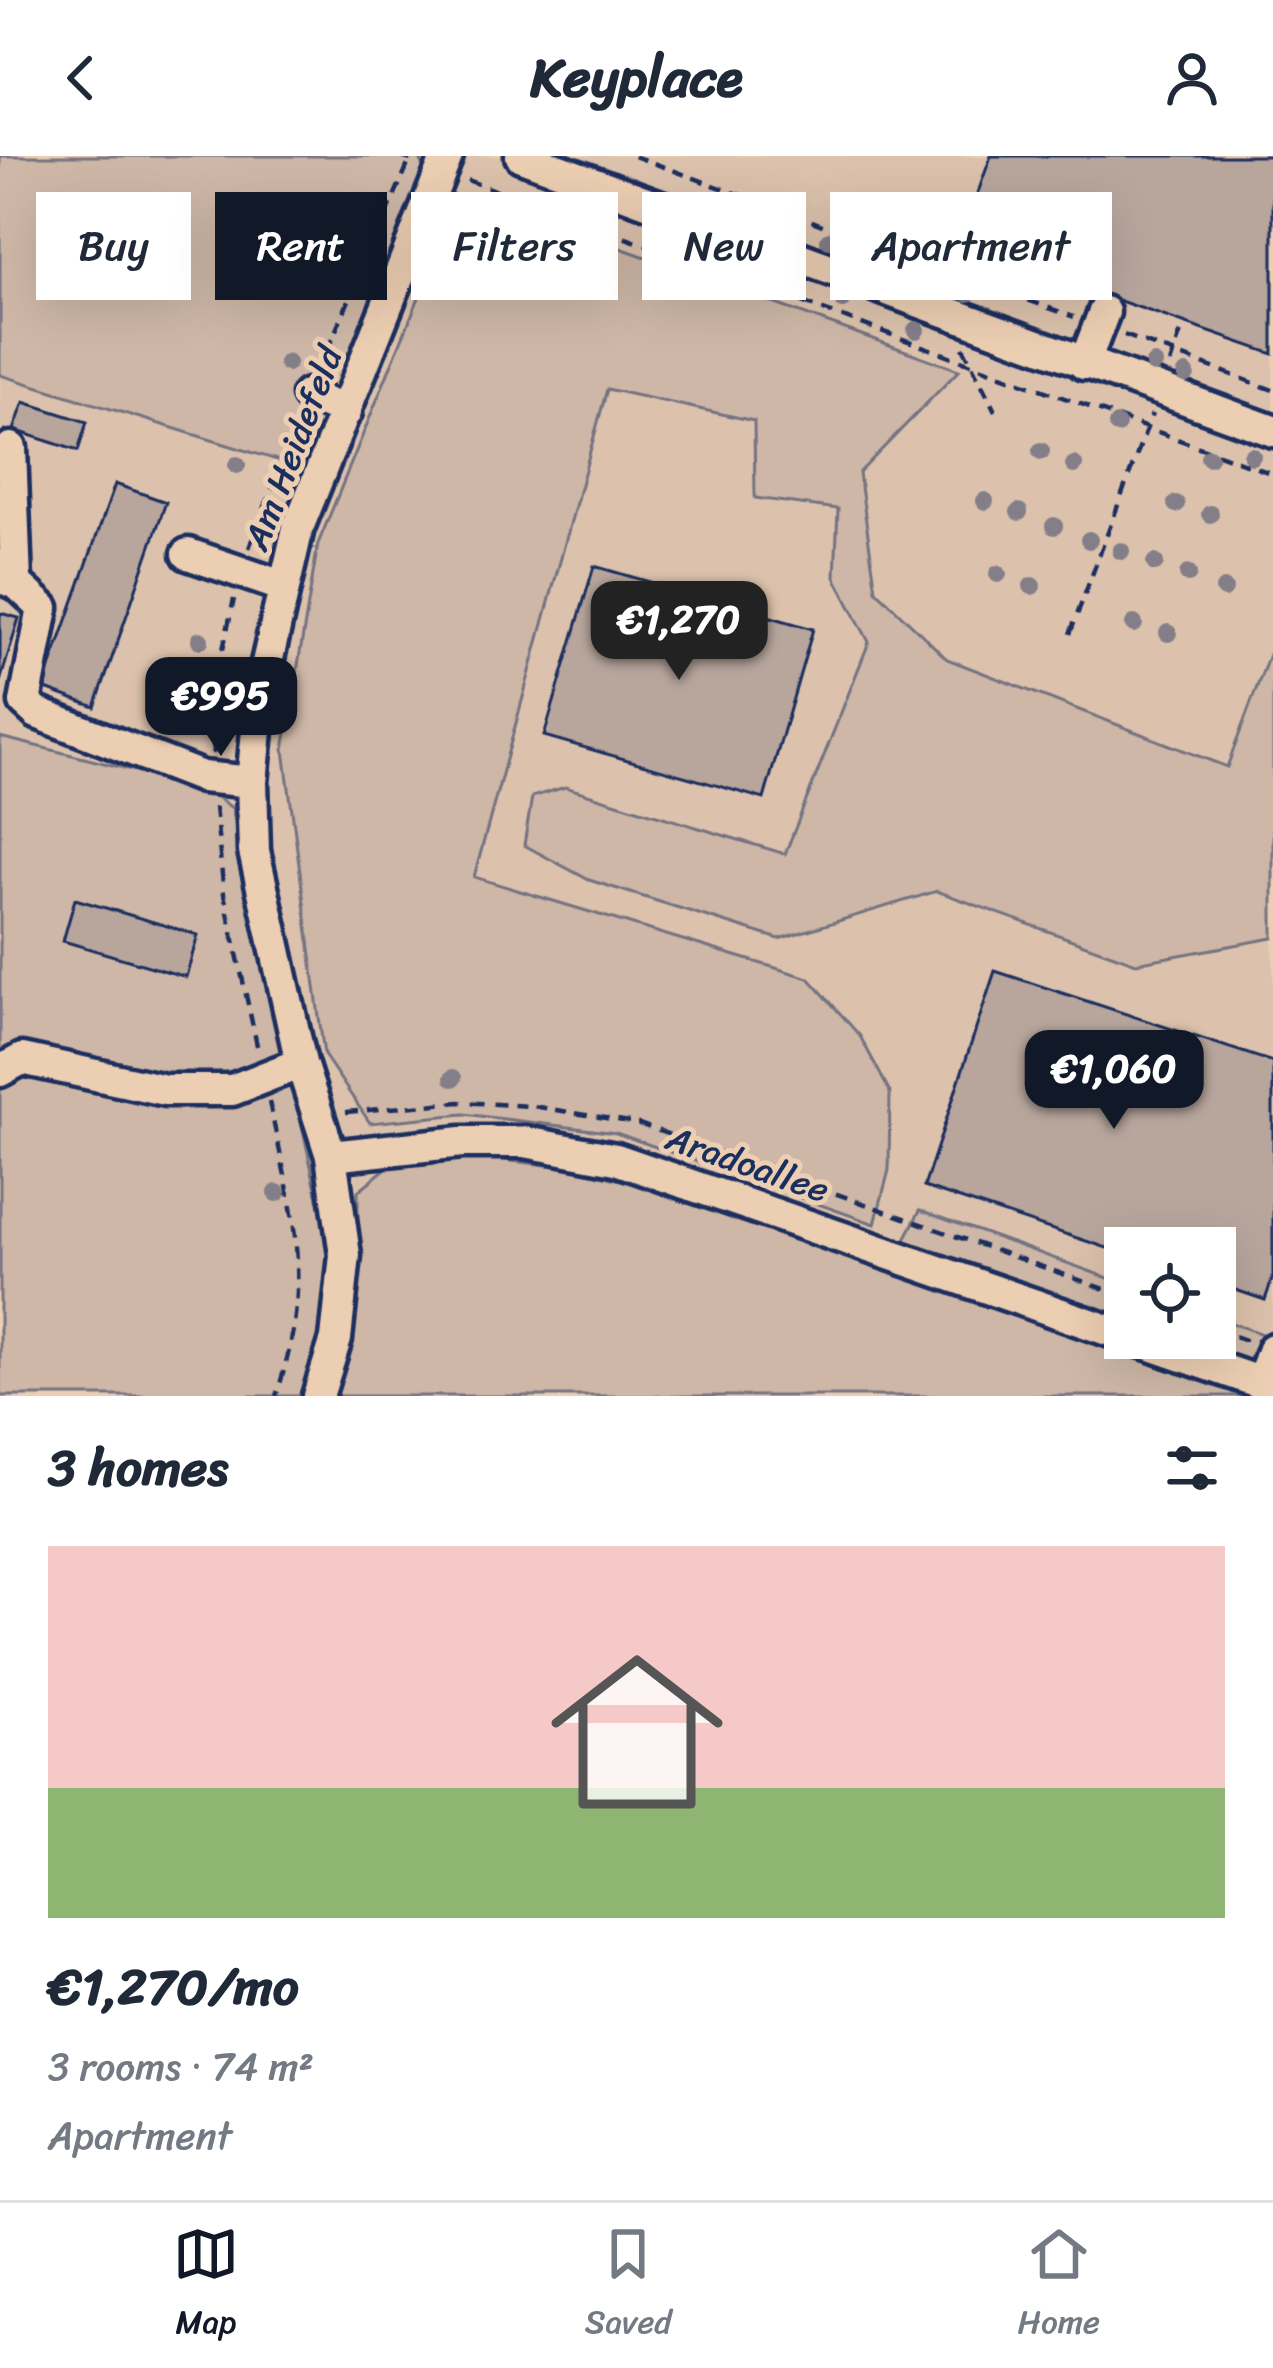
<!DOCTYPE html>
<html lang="en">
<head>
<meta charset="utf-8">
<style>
	body { margin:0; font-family:Sriracha,sans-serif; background:#f2f2f3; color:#1f2937; height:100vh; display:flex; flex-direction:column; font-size:45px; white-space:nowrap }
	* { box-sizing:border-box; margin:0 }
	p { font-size:39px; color:#747a83 }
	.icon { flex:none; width:66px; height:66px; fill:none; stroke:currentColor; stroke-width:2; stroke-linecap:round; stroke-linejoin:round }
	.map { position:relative; height:1240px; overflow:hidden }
	.drawer { display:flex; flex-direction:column; background:#fff; flex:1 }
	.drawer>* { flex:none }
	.banner { position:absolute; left:36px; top:36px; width:1203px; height:108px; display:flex; gap:24px }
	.buttons { position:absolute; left:1104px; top:1071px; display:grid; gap:24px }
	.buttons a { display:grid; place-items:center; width:132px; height:132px; border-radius:0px; background:#fff; box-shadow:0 12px 48px #0002; font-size:60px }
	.price { position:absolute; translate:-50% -102px; padding:0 27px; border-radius:24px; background:#111827; color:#fff; font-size:39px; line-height:78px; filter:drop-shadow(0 3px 6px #0008) }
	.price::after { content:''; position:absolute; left:50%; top:72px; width:36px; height:27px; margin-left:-18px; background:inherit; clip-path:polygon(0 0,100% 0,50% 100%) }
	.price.on { background:#222; color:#fff }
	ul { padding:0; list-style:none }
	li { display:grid; align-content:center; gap:24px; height:636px; padding:0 48px }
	li span { display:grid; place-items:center; height:372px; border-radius:0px; color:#555 }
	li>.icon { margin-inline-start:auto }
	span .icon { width:216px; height:216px; fill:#fffc; stroke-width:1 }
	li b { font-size:51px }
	h2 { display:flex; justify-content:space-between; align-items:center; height:144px; padding:0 48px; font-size:51px }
	.chip { padding:0 42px; border-radius:0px; background:#fff; box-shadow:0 12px 48px #0002; font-size:42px; line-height:108px }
	.chip.on { background:#111827; color:#fff }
	header { display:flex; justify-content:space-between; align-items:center; height:156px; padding:0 48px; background:#fff; font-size:54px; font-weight:700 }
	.tabs { display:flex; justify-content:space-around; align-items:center; height:168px; border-top:3px solid #e0e1e3; background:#fff; font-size:33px; color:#747a83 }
	.tabs a { display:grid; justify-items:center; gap:6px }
	.tabs .on { color:#111827 }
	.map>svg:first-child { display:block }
</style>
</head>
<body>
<header><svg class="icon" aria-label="back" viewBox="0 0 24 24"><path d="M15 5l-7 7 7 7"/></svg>Keyplace<svg class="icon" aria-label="person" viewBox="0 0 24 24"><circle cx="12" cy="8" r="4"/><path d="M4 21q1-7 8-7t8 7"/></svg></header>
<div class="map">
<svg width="1273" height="1240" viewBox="0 0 1273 1240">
	<rect width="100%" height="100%" fill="#ecceb2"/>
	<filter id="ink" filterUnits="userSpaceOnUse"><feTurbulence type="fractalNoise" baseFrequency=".00833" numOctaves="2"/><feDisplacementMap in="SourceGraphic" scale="24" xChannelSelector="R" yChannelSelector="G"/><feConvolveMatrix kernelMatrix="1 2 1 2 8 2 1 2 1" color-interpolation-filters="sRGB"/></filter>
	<g filter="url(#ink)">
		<path fill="#dcc2ac" d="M420,0H1273V488L1228,612L947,503L876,434L859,317L958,215L518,55L447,74L318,388L284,595L324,899L370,967L464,958L616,977L875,1067L809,822L474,721L607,233L754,265L756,342L838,353L835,421L869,486L785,698L565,631L779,783L937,735L1136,807L1273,782V1182L1215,1161V1092H1125V1128L921,1054L904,1084L1125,1162V1182H1182L1273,1214V1240L699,1044L573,1012L476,1001L358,1096L350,1187L333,1240L204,632L0,581V219L306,312L424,23Z"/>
		<path fill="#ceb7a6" stroke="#747382" stroke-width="3" d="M0,0H420L425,23L306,313L0,219Z
			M518,55L959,214L859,317L876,434L947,503L1227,611L1273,488V782L1136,807L937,735L779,783L589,724L524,689L532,641L565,631L785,698L869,486L835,421L838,353L755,342L754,265L607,233L474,721L809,822L860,880L890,936L889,1014L875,1068L616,977L464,958L370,967L324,899L284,594L318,388L447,73Z
			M0,581L204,632L232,652L329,1092L324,1175L305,1240H0Z
			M476,1001L573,1012L700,1044L1255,1240H333L358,1096V1035L391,1008Z
			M920,1054L1125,1128V1162L904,1085Z
			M1215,1161L1273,1182V1214L1182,1182H1215Z"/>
		<path fill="#b8a69d" stroke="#1b2f5e" stroke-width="3" d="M991,0H1273V198L1097,137L1104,115L967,67Z
			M24,246L87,266L78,295L14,274Z
			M115,328L166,346L95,551L43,532Z
			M594,410L813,473L764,643L544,580Z
			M0,457L19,462L0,526Z
			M75,743L198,779L186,821L63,785Z
			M995,815L1273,906V1121L1265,1144L1215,1127V1092H1125V1098L924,1031Z"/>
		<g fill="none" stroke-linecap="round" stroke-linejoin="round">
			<defs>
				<path id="minor" d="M521,0L1273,275
					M1084,208L1104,156
					M308,239L346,256
					M11,292L16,427
					M188,398L282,430
					M0,422L16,427L43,452L25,546L37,557L202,621L252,626
					M0,915L22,903L165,934H232L301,907
					M331,1000L462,986H525L616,1003L1125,1180
					M1131,1182L1273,1231
					M1261,1227L1273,1193
					M318,1240L336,1183L345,1099L331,1000L301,907L254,695L252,626L261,533L298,372L447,0"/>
			</defs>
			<use href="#minor" stroke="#1b2f5e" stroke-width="39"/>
			<path stroke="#1b2f5e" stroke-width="4.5" stroke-dasharray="12 9" stroke-linecap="butt" d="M399,0L411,4
				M634,0L1074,161
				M467,24L1273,318
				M1124,179L1273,234
				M963,191L995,255
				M1170,208L1184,167
				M319,213L410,4
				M249,392L299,263
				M1070,478L1152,258
				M213,598L219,512L234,443
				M215,651L224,738L258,894
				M269,946C293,1058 315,1126 276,1240
				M346,956L460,946L532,950L636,967L1125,1140
				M1215,1173L1251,1186"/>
			<use href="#minor" stroke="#ecceb2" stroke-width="30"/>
		</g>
		<g fill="#837e88">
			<circle cx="760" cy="62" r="9"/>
			<circle cx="607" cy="64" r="9"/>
			<circle cx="829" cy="84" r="9"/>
			<circle cx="271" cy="107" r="9"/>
			<circle cx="314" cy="130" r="9"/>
			<circle cx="968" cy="137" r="9"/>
			<circle cx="843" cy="144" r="9"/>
			<circle cx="916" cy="174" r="9"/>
			<circle cx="287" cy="207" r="9"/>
			<circle cx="1154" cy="208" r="9"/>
			<circle cx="1186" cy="218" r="9"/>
			<circle cx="1117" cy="269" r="9"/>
			<circle cx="1041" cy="295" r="9"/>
			<circle cx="1252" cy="300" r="9"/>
			<circle cx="1209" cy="301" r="9"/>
			<circle cx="237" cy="309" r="9"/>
			<circle cx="1074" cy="309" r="9"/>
			<circle cx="985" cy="345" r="9"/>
			<circle cx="1176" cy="348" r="9"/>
			<circle cx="1019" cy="356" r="9"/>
			<circle cx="1210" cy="358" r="9"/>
			<circle cx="1054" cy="370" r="9"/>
			<circle cx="1089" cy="384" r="9"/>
			<circle cx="1121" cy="395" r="9"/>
			<circle cx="1155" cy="407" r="9"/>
			<circle cx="998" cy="418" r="9"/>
			<circle cx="1188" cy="418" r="9"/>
			<circle cx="1032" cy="430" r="9"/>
			<circle cx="1224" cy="433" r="9"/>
			<circle cx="1134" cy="468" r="9"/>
			<circle cx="1168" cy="477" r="9"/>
			<circle cx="200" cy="484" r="9"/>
			<circle cx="453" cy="922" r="9"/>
			<circle cx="277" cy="1037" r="9"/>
		</g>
	</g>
	<g text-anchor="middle" stroke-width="10" stroke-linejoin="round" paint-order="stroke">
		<g font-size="36" fill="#1b2f5e" stroke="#ecceb2">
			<text transform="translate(292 292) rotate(-69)" y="13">Am Heidefeld</text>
			<text transform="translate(748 1007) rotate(19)" y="13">Aradoallee</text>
		</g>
	</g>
</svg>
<div class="buttons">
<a><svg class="icon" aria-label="locate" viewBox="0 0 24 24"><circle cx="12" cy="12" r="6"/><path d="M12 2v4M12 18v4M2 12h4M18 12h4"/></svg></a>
</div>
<b class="price on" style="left:679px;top:527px">€1,270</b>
<b class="price" style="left:221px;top:603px">€995</b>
<b class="price" style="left:1114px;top:976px">€1,060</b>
<div class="banner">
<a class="chip">Buy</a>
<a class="chip on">Rent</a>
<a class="chip">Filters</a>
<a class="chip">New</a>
<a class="chip">Apartment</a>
</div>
</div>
<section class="drawer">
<h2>3 homes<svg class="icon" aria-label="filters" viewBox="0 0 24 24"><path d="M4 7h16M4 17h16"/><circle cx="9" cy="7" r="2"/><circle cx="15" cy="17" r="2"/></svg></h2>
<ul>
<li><span style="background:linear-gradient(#f6c9c9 65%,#8fb573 0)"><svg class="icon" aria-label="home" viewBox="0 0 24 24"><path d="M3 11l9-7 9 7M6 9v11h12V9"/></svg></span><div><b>€1,270/mo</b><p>3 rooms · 74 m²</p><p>Apartment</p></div></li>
</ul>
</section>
<nav class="tabs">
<a class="on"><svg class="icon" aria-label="map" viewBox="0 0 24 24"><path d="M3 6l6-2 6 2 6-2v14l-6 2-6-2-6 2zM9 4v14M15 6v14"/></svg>Map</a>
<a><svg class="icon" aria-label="saved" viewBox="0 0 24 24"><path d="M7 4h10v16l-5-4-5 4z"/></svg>Saved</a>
<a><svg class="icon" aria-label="home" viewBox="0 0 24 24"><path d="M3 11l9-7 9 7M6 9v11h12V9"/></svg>Home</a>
</nav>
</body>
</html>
